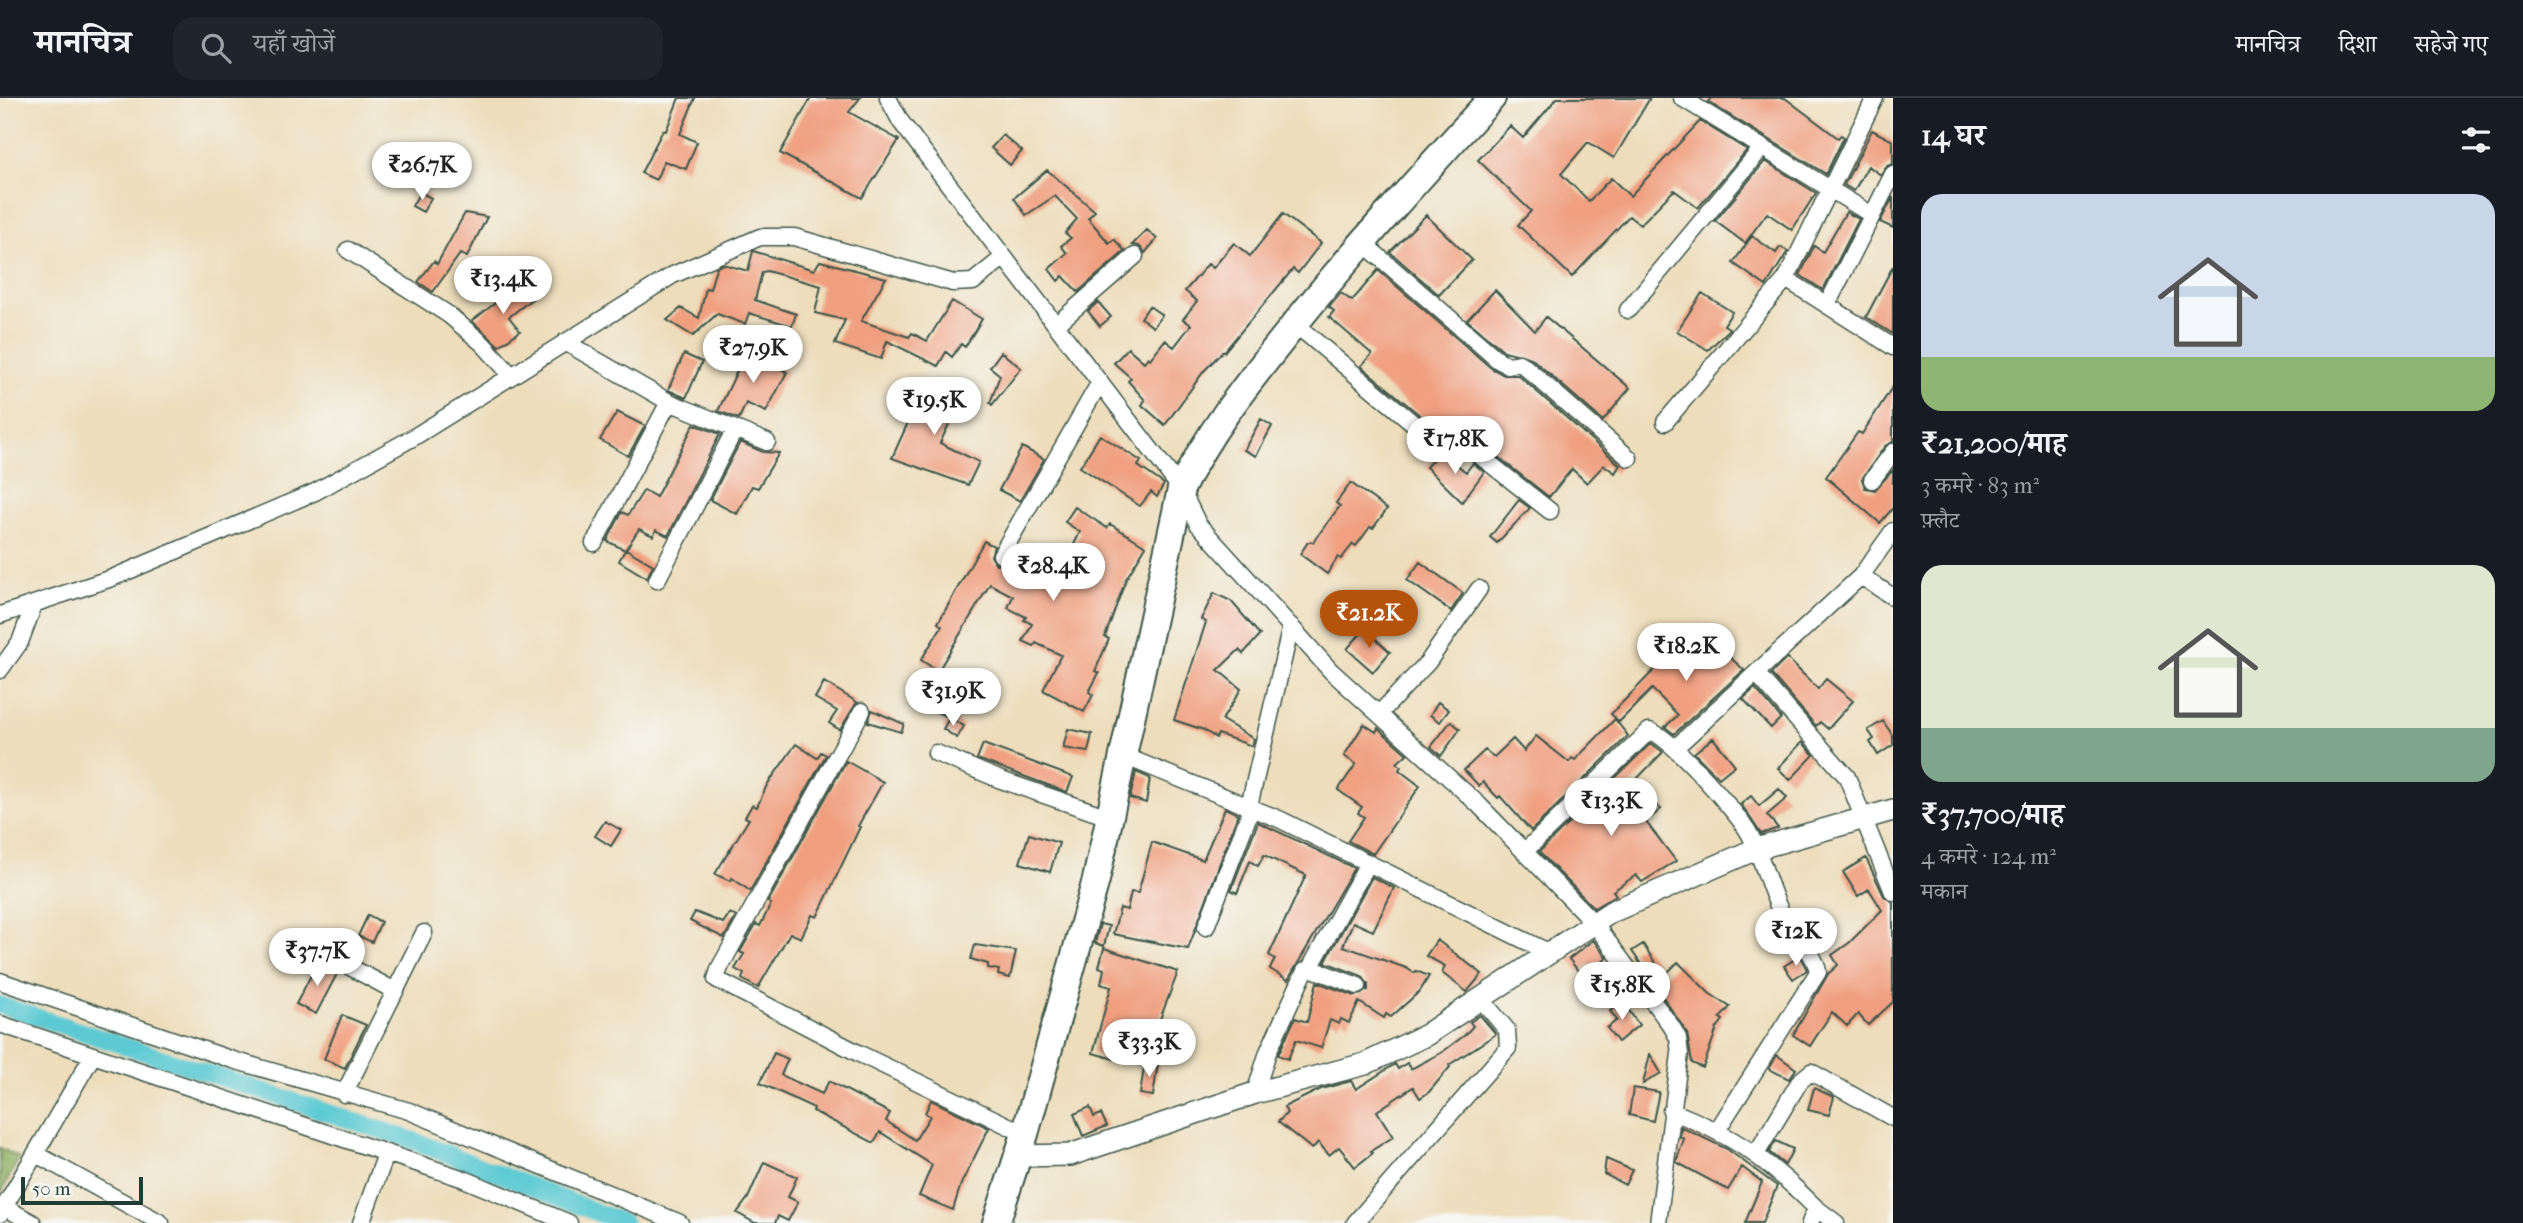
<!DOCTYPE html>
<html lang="hi">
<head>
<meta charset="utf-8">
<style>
	body { margin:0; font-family:"IM FELL French Canon","Noto Serif Devanagari",serif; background:#20242c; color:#f1f3f6; height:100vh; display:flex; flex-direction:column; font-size:26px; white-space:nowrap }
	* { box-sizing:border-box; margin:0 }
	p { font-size:23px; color:#9ea1a6 }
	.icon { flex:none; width:38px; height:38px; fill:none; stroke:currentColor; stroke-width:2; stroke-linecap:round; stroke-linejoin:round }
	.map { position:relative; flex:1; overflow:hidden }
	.details { display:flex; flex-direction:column; background:#171b24; width:630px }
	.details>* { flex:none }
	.scale { position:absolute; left:21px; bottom:18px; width:122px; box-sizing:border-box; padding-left:7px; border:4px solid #1f3d34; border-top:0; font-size:19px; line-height:24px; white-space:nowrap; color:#1f3d34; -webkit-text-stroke:5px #f6f6f2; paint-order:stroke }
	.price { position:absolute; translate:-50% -60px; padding:0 16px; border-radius:24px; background:#fff; color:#222; font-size:23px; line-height:46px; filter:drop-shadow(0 2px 4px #0008) }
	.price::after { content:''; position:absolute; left:50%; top:42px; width:21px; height:16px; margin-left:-10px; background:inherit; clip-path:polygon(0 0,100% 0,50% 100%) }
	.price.current { background:#b45309; color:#fff }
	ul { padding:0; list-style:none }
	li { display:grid; align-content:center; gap:14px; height:371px; padding:0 28px }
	li span { display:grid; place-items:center; height:217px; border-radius:21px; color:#555 }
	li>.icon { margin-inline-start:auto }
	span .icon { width:126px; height:126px; fill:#fffc; stroke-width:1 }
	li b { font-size:30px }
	h2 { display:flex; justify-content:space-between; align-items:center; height:84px; padding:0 28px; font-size:30px }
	header { display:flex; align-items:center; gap:42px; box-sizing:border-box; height:98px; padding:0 35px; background:#171b24; border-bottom:2px solid #363941 }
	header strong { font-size:33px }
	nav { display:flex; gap:38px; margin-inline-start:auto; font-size:24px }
	.search { width:490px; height:63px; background:#20242c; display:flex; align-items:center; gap:18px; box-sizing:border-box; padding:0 24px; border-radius:21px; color:#9ea1a6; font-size:26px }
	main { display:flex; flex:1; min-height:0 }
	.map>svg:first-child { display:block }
</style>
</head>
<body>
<header>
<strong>मानचित्र</strong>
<div class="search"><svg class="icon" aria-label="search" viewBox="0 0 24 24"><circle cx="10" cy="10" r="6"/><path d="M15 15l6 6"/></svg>यहाँ खोजें</div>
<nav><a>मानचित्र</a><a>दिशा</a><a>सहेजे गए</a></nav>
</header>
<main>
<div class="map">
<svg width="1893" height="1125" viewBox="0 0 1893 1125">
	<rect width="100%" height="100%" fill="#f6f6f2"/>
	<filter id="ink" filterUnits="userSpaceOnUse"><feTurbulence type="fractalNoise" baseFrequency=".0143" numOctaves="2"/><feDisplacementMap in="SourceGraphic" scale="14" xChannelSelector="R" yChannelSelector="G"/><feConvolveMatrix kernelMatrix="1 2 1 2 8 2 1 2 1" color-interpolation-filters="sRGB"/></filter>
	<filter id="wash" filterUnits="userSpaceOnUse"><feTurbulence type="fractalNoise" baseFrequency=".00686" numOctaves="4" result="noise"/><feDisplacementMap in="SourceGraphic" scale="28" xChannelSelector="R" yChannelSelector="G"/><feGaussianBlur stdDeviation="1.57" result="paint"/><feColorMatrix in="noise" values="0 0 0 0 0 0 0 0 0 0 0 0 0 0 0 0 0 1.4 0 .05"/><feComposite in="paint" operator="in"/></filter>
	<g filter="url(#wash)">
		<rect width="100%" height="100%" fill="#edddbb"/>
		<path fill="#91b063" stroke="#58764c" stroke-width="2" d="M0,1050L19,1060L0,1097Z"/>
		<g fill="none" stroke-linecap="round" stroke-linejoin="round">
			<path stroke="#5dcad3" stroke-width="18" d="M0,907L414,1043L624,1125"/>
		</g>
		<g id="blocks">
			<path fill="#f0a081" d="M679,0H695L680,36L697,44L686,71L664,63L656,82L641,75L663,32L666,33Z
				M811,0H860L849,14L899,42L862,100L780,55Z
				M1557,0H1650L1614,60L1588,44L1561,76L1589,103L1611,80L1630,98L1700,23L1747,52L1698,110L1674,92L1640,127L1629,118L1572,179L1518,127L1531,113L1478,62L1510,28L1523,40Z
				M1711,0H1785L1838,40L1841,37L1844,39L1826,76L1708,4Z
				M1872,32L1893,43V66L1887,68L1881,77L1868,68L1854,93L1844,87Z
				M1003,37L1022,53L1010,67L991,50Z
				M1765,63L1816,95L1792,132L1767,115L1745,145L1715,123Z
				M1047,72L1095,113L1088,120L1109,145L1114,141L1125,153L1078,194L1063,178L1058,183L1049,171L1067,155L1061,148L1071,140L1065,135L1077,121L1055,98L1026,117L1014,100Z
				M420,94L431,100L423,114L412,108Z
				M1893,99V130L1880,124Z
				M1846,114L1859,121L1823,192L1800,177L1814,148L1823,154Z
				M465,115L487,119L467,159L460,156L433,194L418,184L434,163L437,166Z
				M1283,116L1321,145L1298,175L1293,171L1224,254L1223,253L1204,273L1165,327L1142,307L1145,302L1128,283L1131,280L1114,265L1128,250L1144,264L1148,259L1150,261L1165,242L1174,249L1191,227L1183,221L1197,203L1185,193L1192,185L1208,166L1213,170L1234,145L1250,158Z
				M1426,117L1472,162L1439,197L1390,154Z
				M1147,132L1157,141L1145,155L1139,148L1132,147Z
				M1752,138L1776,155L1780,149L1788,153L1766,188L1733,165Z
				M753,153L814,172L820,163L886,180L861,223L909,239L912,235L927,243L952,203L982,221L965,249L961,246L952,259L946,254L938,268L887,243L881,261L835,246L845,222L815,215L821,188L767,173L762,174L755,202L796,216L792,228L749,215L745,226L717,216L693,238L667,222L681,210L699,220L706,190L710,191L716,170L723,166L748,173Z
				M1893,168V236L1866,219Z
				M1378,172L1491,270L1504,277H1518L1620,367L1615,375L1604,367L1587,385L1572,371L1549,399L1466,334L1451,330L1442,323L1435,330L1361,268L1372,256L1329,219L1334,213L1329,209L1341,195L1352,203Z
				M521,185L533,200L509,219L520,233L499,248L472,223Z
				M1495,192L1535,233L1546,219L1630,290L1603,323L1531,260L1504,253L1467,222Z
				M1702,195L1732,214L1724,227L1730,231L1708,252L1677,233Z
				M1098,204L1111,219L1100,228L1088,213Z
				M1149,208L1162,217L1153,229L1141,220Z
				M748,250L778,265L777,269L787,274L766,314L746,305L739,321L718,313Z
				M1001,254L1021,270L992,307L990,305L1000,277L990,269Z
				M684,256L702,264L686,300L668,292Z
				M927,282L962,299L940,345L979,364L968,387L892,360Z
				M1893,288V344L1885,348L1862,381L1865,390L1875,392L1893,372V410L1880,425L1826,379L1858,334L1862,336Z
				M617,314L645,328L628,358L600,342Z
				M1261,321L1272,328L1256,358L1244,352Z
				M694,326L720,336L668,438L656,432L653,438L639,431L626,451L653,467L647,480L619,463L625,452L607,443L622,414L628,417L644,392L656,399Z
				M1100,337L1141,363L1138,368L1164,386L1157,399L1151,394L1140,408L1080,369Z
				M740,344L763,354L779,355L758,390L752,388L737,416L710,402Z
				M1022,349L1044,361L1020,403L999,392Z
				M1444,356L1466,374L1473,365L1484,374L1462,404L1426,369L1437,357Z
				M1351,385L1387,411L1373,430L1370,429L1356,448L1353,446L1341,461L1338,459L1327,476L1300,456L1308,444H1313L1340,408L1336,405Z
				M1519,402L1530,410L1497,445L1490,439Z
				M1075,409L1107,430L1110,426L1146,448L1126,481L1105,539L1109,541L1095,573L1099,575L1089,594L1093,597L1084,614L1043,592L1061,557L1036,545L1034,548L1023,543L1032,526L1024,522L1026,519L1008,510L1013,498L990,486L938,573L921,562L942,528L938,525L984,443L994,448L991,458L996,466H1007L1015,454L1061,474L1080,434L1065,424Z
				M1420,464L1463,495L1451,513L1407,482Z
				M1214,495L1231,503L1260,537L1243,556L1239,552L1218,572L1241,591L1222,622L1254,641L1252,648L1218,636L1216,640L1204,632L1174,622L1206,524L1201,521Z
				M1365,531L1390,554L1373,574L1347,551Z
				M1708,539L1744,572L1674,636L1665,629L1678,617L1652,591L1619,624L1611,616L1671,555L1682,566Z
				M1787,560L1818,591L1826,581L1853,603L1828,631L1820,624L1816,628L1771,576Z
				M824,584L857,604L840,632L829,625L837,613L815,600Z
				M1755,590L1781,620L1771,630L1743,601Z
				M929,597L961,611L956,622L924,609Z
				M1438,604L1449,612L1440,624L1430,617Z
				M872,612L904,626L901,634L868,624Z
				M949,620L964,628L957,640L943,631Z
				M1615,621L1628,638L1531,733L1500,698L1498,700L1483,684L1479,688L1464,672L1485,652L1494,659L1513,641L1524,653L1536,638L1569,664L1572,660L1575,662Z
				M1451,623L1460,631L1441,658L1431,649Z
				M1883,623L1893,638V647L1878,657L1870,644L1874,641L1868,632Z
				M1364,626L1376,634L1378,630L1407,656L1397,665L1401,668L1399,672L1420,688L1373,756L1348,743L1364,719L1358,715L1362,709L1338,692L1356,666L1344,658Z
				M1068,631L1092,636L1088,654L1063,650Z
				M1713,640L1735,667L1719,680L1694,655Z
				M1802,644L1814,657L1790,682L1778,670Z
				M1651,645L1663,654L1631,687L1661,711L1646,724L1676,763L1642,784L1636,777L1613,793L1616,797L1594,810L1539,754Z
				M796,646L817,660L821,654L826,657L750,793L732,780L730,783L715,776L749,721L745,719L752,707L757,709L767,687Z
				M983,646L1073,679L1067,694L977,661Z
				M846,663L883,684L858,728L860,729L817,819L812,817L801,840L790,835L758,890L742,881L744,876L735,871L744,856L740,854L756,826L760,828L771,806L768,804Z
				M1136,674L1150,680L1146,705L1130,700Z
				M1779,691L1787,700L1767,717L1778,730L1761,736L1741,706L1751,698L1759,708Z
				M1225,710L1238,716L1188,851L1113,836L1120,810L1127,812L1131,794L1138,795L1152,744L1203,762Z
				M605,723L621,732L611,748L595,738Z
				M1258,724L1354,770L1288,882L1270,871L1275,861L1269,857L1306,777L1264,757L1258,768L1250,763L1237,795L1231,792Z
				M1029,736L1059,745L1050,774L1020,765Z
				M1866,760L1884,798L1893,804V904L1868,927L1858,916L1847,928L1832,914L1810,948L1793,937L1828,876L1838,867L1832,857L1849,845L1882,812L1869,791L1858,798L1843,774Z
				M1372,779L1394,790L1373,833L1353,824L1343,848L1406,870L1414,875L1416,873L1429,878L1420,893L1391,919L1386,916L1384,920L1359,904L1349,925L1341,921L1339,926L1330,922L1321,950L1296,942L1288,961L1278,957L1295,920L1307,924L1317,884L1355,898L1368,892V886L1362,878L1325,864Z
				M695,814L723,825L730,815L736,819L724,840L690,823Z
				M368,817L381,824L372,844L358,838Z
				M1100,826L1109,828L1104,848L1095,845Z
				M1437,842L1482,876L1467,894L1442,875L1445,868L1426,858Z
				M1593,842L1607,860L1594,871L1589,866L1579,874L1569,861Z
				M1643,846L1664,878L1678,864L1709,895L1730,909L1720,920L1723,922L1717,930L1703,970L1692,965L1687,935L1632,853Z
				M975,847L1016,853L1010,880L998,877L999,872L988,870V866L971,861Z
				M1104,850L1178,874L1157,929L1150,959L1116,951L1114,961L1093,955L1111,889L1101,886L1104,871L1099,869Z
				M1800,858L1807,872L1793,881L1784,868Z
				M318,864L338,874L316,916L296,906Z
				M1623,904L1639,927L1618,944L1607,930L1617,922L1610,913Z
				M342,917L366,927L345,970L324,961Z
				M1480,917L1496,936L1449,967L1450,969L1429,994L1420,1000L1413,989L1377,1013L1393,1039L1371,1053L1373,1055L1355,1069L1339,1049L1329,1057L1318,1044L1312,1051L1278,1024L1287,1015L1284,1009L1321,991L1351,983L1356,991L1395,966L1398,971L1407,965L1411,971L1441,955L1465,937L1473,928L1470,924Z
				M774,955L788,961L781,977L822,996L829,983L890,1015L886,1023L915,1042L930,1018L925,1015L931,1002L989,1030L961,1086L953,1112L919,1098L932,1067L880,1034L874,1045L813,1013L814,1010L760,985Z
				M1650,956L1661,975L1643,986Z
				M1777,957L1796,971L1789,981L1769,971Z
				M1145,963L1158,966L1153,998L1140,996Z
				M1633,990L1659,994L1653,1023L1629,1017Z
				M1814,990L1834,999L1829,1017L1808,1012Z
				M1090,1009L1094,1019L1101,1016L1107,1028L1083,1038L1074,1016Z
				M1681,1029L1727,1051L1777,1088L1762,1125H1745L1762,1084L1742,1069L1728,1092L1676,1064L1684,1041L1680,1039Z
				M1776,1043L1793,1051L1785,1067L1769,1054Z
				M1606,1061L1632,1072L1625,1087L1604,1076Z
				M764,1064L797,1079L788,1099L798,1104L788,1123L778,1118L775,1125H755L737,1115L748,1100Z"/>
		</g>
	</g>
	<g filter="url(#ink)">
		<use href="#blocks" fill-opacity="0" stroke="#3e5548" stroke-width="2"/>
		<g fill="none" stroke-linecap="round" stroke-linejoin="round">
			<defs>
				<path id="minor" d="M888,0L901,24L1181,391L1198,426L1331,573L1478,706L1593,824L1672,929L1678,940L1680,956L1658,1125
					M1682,0L1872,117
					M1362,144L1498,262L1508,267L1519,265L1524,268L1629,360
					M348,152L449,217L483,246L511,277
					M1786,181L1893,249
					M1827,207L1893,76
					M1628,212L1761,51
					M1295,226L1439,347L1455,340L1460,342L1550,413
					M1056,227L1135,158
					M565,244L669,304L767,344
					M1665,324L1786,181L1875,0
					M1872,382L1893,354
					M1893,433L1861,478L1893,499
					M594,445L669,304
					M1001,457L1100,284
					M657,482L735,331
					M0,517L112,480L315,394L414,339L673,177L760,139H794L953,185L973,184L1004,159
					M0,572L20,544L33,509
					M1757,576L1847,679L1893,794
					M862,613L720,869L716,881L860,956L1025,1036
					M1379,616L1428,564L1479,491
					M1675,650L1861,478
					M936,655L1001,682L1111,720
					M1124,658L1279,721L1548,854
					M1249,708L1291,528
					M1524,754L1649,633C1665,632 1740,718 1749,735C1764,762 1769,793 1784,820C1794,837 1815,854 1818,874L1718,1031
					M1206,829L1252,709
					M322,854L395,893
					M1310,870L1367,767
					M0,883L233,962L409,1013L680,1125
					M0,926L464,1081L569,1125
					M1255,995L1268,954L1305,873L1310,870L1358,888
					M344,996L424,835
					M1671,1013C1735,1038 1768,1062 1816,1110
					M36,1056L161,1125
					M1756,1056L1800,983L1811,974L1893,1020
					M4,1109L33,1125
					M0,1116L93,957
					M361,1125L386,1056
					M1355,1125L1508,950L1507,932L1481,901
					M1810,1125L1816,1110L1836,1125"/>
				<path id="tertiary" d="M1017,1058L1070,1057L1255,995L1365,966L1426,937L1611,814L1756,751L1893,712"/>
				<path id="primary" d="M996,1125L1025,1036L1096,782L1181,391C1208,334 1247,286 1286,237C1351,155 1421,78 1492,0"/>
			</defs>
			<use href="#minor" stroke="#3e5548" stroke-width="19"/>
			<use href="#tertiary" stroke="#3e5548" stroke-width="24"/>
			<use href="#primary" stroke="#3e5548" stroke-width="30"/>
			<use href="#minor" stroke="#fff" stroke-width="16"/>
			<use href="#tertiary" stroke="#fff" stroke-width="21"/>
			<use href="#primary" stroke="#fff" stroke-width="26"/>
		</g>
	</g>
</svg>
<div class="scale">50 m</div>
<b class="price" style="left:422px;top:104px">₹26.7K</b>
<b class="price" style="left:503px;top:218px">₹13.4K</b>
<b class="price" style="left:753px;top:287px">₹27.9K</b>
<b class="price" style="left:934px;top:339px">₹19.5K</b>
<b class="price" style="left:1455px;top:378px">₹17.8K</b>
<b class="price" style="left:1053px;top:505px">₹28.4K</b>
<b class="price current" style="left:1369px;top:552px">₹21.2K</b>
<b class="price" style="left:1686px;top:585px">₹18.2K</b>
<b class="price" style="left:953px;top:630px">₹31.9K</b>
<b class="price" style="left:1611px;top:740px">₹13.3K</b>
<b class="price" style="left:1796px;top:870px">₹12K</b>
<b class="price" style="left:317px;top:890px">₹37.7K</b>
<b class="price" style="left:1622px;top:924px">₹15.8K</b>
<b class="price" style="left:1149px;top:981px">₹33.3K</b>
</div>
<section class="details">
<h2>14 घर<svg class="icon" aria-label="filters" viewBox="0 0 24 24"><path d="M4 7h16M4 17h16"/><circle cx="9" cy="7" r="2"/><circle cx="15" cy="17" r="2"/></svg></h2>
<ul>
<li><span style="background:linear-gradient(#c9d6e8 75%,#8fb573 0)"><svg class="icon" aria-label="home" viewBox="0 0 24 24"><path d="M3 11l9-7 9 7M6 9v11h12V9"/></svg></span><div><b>₹21,200/माह</b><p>3 कमरे · 83 m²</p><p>फ़्लैट</p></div></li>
<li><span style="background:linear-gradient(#dfe7d0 75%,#7fa58c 0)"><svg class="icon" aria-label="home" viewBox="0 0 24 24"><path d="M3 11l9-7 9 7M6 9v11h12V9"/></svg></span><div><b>₹37,700/माह</b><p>4 कमरे · 124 m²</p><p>मकान</p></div></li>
</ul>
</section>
</main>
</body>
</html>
